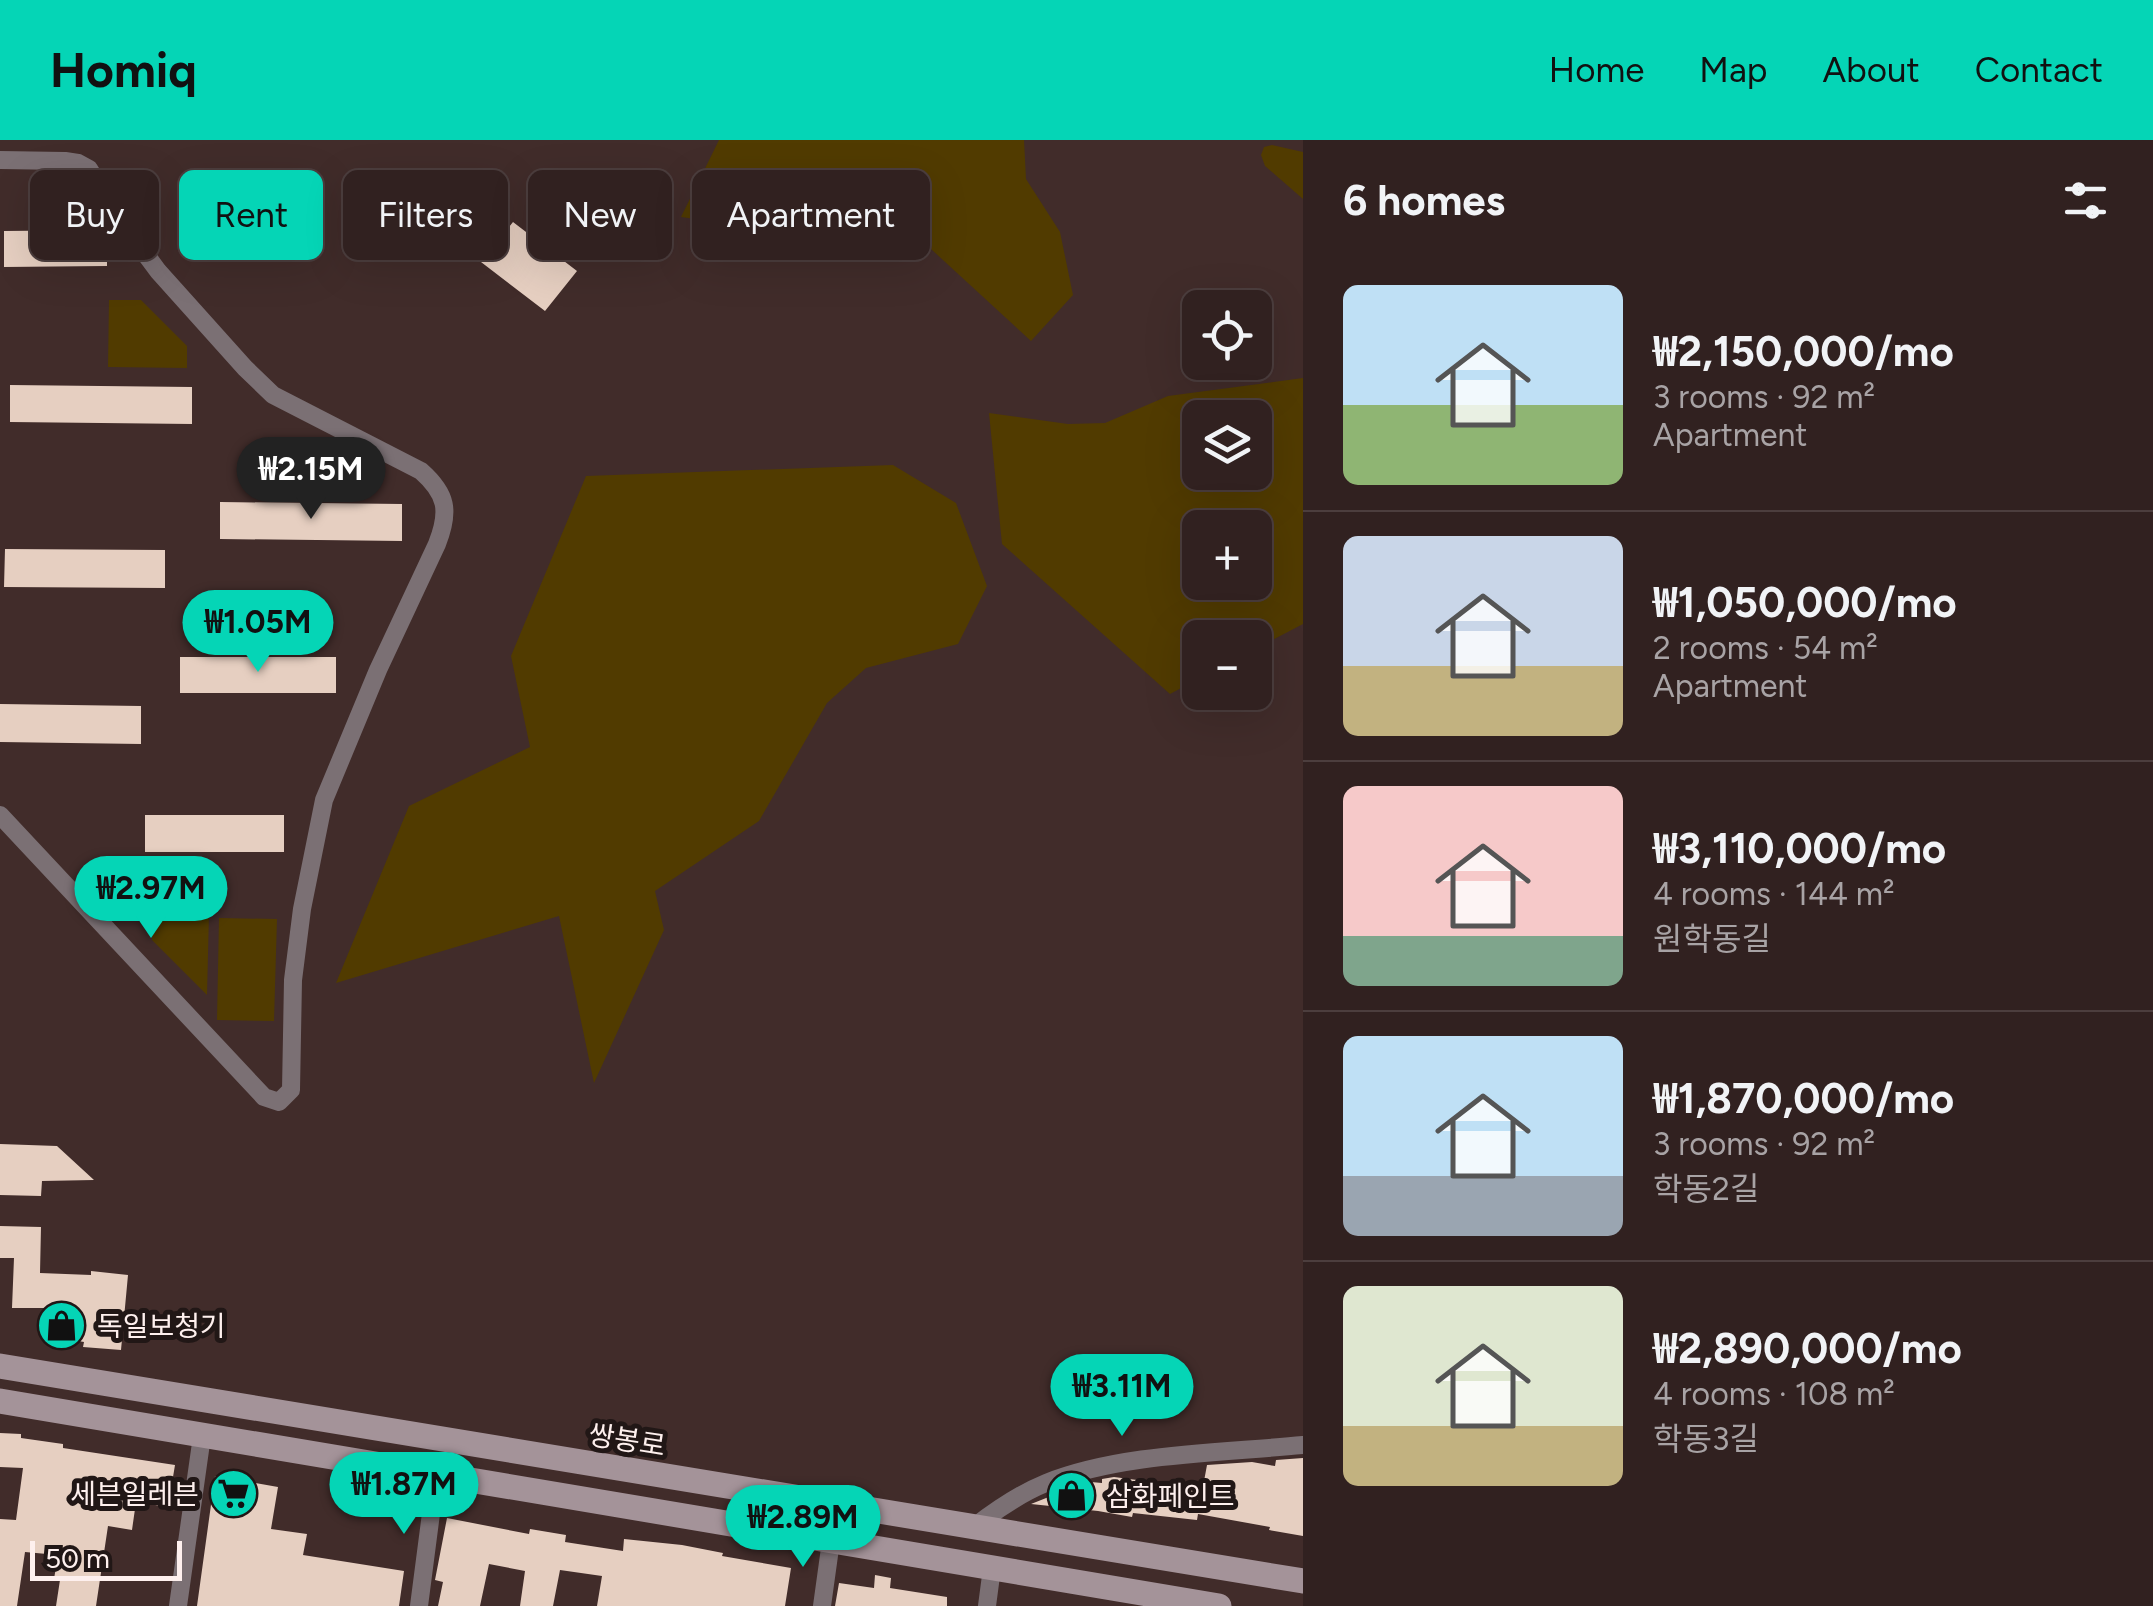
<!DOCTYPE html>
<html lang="en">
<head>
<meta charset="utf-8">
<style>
	body { margin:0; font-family:Figtree,"Noto Sans KR",sans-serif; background:#392929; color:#f1f3f6; height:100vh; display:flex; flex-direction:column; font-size:38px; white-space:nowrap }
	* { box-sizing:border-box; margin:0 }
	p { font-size:32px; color:#a8a3a5 }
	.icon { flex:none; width:55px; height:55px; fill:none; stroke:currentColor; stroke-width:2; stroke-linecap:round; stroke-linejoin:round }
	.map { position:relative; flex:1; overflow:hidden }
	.details { display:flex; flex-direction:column; background:#312120; width:850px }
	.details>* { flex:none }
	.hud { position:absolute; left:30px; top:30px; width:950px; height:90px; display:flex; gap:20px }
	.tools { position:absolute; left:1182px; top:150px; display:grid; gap:20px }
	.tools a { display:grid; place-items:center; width:90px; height:90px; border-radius:15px; background:#312120; box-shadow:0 10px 40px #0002,0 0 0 2px #4c3e3e; font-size:50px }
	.scale { position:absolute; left:30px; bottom:25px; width:152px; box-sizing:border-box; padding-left:10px; border:5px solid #fef0ee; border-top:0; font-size:28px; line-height:35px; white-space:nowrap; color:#fef0ee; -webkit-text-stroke:8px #211716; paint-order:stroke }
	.price { position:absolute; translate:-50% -85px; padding:0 22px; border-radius:35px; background:#05d5b6; color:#111; font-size:32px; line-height:65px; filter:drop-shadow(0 2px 5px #0008) }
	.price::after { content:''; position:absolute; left:50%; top:60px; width:30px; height:22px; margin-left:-15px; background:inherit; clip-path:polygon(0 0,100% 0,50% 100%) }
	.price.active { background:#222; color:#fff }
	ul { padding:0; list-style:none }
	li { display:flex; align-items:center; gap:30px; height:250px; padding:0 40px }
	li+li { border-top:2px solid #4c3e3e }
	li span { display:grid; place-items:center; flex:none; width:280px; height:200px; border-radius:15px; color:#555 }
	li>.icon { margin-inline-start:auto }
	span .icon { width:120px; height:120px; fill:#fffc; stroke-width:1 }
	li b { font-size:42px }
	h2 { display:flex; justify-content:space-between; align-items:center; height:120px; padding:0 40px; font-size:42px }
	.chip { padding:0 35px; border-radius:15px; background:#312120; box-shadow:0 10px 40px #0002,0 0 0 2px #4c3e3e; font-size:35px; line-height:90px }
	.chip.active { background:#05d5b6; color:#111 }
	header { display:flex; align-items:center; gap:60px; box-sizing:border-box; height:140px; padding:0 50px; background:#05d5b6; color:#111 }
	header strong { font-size:48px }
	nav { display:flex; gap:55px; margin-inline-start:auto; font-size:35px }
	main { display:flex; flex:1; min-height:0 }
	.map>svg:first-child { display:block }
</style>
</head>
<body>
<header>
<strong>Homiq</strong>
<nav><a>Home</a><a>Map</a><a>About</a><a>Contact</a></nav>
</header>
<main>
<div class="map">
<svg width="1303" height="1466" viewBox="0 0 1303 1466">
	<rect width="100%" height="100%" fill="#412c2a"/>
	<path fill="#513b00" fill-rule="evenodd" d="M719,0H1024L1026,39L1060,92L1073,155L1031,201L919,98L766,89L681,77Z
		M1272,5L1303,12V59L1265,26L1261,15L1264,7Z
		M109,160H141L187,206V228L108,227Z
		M1303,238V484L1255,509V498H1200V538L1170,554L1002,404L989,273L1068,284L1105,283L1168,256ZM1200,278H1255V332H1200ZM1200,388H1255V442H1200Z
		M893,325L956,363L987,446L958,504L866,528L827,563L759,681L655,751L664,790L594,943L559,776L336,843L409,666L530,607L511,516L586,336Z
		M152,773L209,774L207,855L152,800Z
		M219,778L277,779L274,881L217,880Z"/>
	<path fill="#e6cfc1" d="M513,82L577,131L545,171L481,122Z
		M107,90V126L4,127V91Z
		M10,245L192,247V284L10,282Z
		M220,362L402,364V401L220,399Z
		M5,409L165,410V448L4,447Z
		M180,517H336V553H180Z
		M0,564L141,566V604L0,602Z
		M145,675H284V712H145Z
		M0,1004L57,1006L94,1040L42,1041L41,1056L0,1055Z
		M0,1086L41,1087L40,1133L91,1135V1131L128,1135L121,1210L83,1207L84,1202L44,1195V1168H12L14,1118H0Z
		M0,1293L21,1294V1298L63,1304V1308L175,1325L168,1367L136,1362L132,1390L108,1386L96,1466H56L60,1440L54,1439L58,1415L25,1412L17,1466H0V1379L16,1380L23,1328L0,1327Z
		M1303,1318V1396L1269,1390L1270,1387L1198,1374L1197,1380L1133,1373L1132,1377L1098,1371L1031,1364L1079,1345L1091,1342L1102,1343V1339L1114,1337L1137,1340L1136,1349L1187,1356L1188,1350L1202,1352L1207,1325L1252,1322L1275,1326L1276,1320Z
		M215,1336L278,1347L271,1389L307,1394L303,1415L404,1431L399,1466H197Z
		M447,1378L529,1394L530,1389L566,1395L565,1402L623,1411L624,1399L682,1405L723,1413L722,1416L791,1428L785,1466H597L602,1436L560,1430L553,1466H520L525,1431L489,1424L480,1466H438L443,1442L435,1440Z
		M875,1435L891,1438L890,1448L947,1457V1466H835L839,1443L874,1448Z"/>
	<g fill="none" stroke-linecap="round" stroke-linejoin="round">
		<path stroke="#7b7074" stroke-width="18" d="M0,20L65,21L78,23L89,29L121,81L158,131L245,228L273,255L421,331C447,354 450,371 437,404L378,530L324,660L302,769L293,840L291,950L279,962L264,957L0,675
			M974,1387C996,1370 1019,1354 1046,1343C1121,1313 1222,1313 1303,1305
			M178,1466L202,1296
			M419,1466L436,1335
			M822,1466L831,1401
			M987,1466L992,1428"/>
		<path stroke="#a49399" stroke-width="25" d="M0,1226L1303,1441
			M0,1261L1219,1466"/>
	</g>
	<defs>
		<symbol id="shop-disc" viewBox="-11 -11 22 22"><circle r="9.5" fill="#05d5b6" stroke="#211716"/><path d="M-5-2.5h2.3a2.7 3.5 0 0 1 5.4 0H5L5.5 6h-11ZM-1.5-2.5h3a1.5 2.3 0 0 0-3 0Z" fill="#111"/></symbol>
		<symbol id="supermarket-disc" viewBox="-11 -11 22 22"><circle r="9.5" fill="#05d5b6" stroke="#211716"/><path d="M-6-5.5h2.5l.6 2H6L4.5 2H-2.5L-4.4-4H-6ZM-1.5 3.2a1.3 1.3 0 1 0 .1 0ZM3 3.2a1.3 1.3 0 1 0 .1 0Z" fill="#111"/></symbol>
	</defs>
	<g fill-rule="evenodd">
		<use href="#shop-disc" x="34" y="1158" width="55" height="55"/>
		<use href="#supermarket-disc" x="206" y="1326" width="55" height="55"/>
		<use href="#shop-disc" x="1044" y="1328" width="55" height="55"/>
	</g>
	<g text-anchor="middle" stroke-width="10" stroke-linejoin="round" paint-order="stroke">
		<g font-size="28" fill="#fef0ee" stroke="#211716" text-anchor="start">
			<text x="97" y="1196">독일보청기</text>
			<text x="199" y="1364" text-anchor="end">세븐일레븐</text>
			<text x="1106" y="1366">삼화페인트</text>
		</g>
		<g font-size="28" fill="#fef0ee" stroke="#211716">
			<text transform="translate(627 1300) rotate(9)" y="10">쌍봉로</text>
		</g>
	</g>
</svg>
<div class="tools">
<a><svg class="icon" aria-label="locate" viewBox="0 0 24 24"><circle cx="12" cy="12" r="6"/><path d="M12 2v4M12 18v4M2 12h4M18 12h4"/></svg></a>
<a><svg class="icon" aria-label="layers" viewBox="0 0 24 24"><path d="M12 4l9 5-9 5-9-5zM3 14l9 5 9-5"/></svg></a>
<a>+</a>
<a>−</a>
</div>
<div class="scale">50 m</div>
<b class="price active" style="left:311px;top:382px">₩2.15M</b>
<b class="price" style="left:258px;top:535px">₩1.05M</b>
<b class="price" style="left:151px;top:801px">₩2.97M</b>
<b class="price" style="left:1122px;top:1299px">₩3.11M</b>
<b class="price" style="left:404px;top:1397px">₩1.87M</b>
<b class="price" style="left:803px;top:1430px">₩2.89M</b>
<div class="hud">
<a class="chip">Buy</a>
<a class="chip active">Rent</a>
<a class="chip">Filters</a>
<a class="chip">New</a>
<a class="chip">Apartment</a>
</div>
</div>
<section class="details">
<h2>6 homes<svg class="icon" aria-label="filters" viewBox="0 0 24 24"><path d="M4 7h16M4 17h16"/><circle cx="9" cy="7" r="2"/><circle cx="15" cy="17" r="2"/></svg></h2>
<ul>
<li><span style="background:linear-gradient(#bfe0f5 60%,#8fb573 0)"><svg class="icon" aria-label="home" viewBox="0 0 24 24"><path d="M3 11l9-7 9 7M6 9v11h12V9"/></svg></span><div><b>₩2,150,000/mo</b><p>3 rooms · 92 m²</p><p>Apartment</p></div></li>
<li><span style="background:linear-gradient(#c9d6e8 65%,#c2b280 0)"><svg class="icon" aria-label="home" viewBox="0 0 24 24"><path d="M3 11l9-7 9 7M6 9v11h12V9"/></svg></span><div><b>₩1,050,000/mo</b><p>2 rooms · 54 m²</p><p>Apartment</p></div></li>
<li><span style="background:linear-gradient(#f6c9c9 75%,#7fa58c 0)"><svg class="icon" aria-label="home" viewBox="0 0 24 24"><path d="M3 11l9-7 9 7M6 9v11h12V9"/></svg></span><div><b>₩3,110,000/mo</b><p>4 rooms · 144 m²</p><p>원학동길</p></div></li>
<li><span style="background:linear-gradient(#bfe0f5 70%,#9aa5b1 0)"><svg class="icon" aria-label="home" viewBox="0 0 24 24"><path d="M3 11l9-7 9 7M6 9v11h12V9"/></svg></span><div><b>₩1,870,000/mo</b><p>3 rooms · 92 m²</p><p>학동2길</p></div></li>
<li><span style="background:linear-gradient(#dfe7d0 70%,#c2b280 0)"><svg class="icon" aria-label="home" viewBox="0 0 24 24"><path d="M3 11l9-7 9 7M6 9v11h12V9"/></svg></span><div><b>₩2,890,000/mo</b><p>4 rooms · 108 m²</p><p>학동3길</p></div></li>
</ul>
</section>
</main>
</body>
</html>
